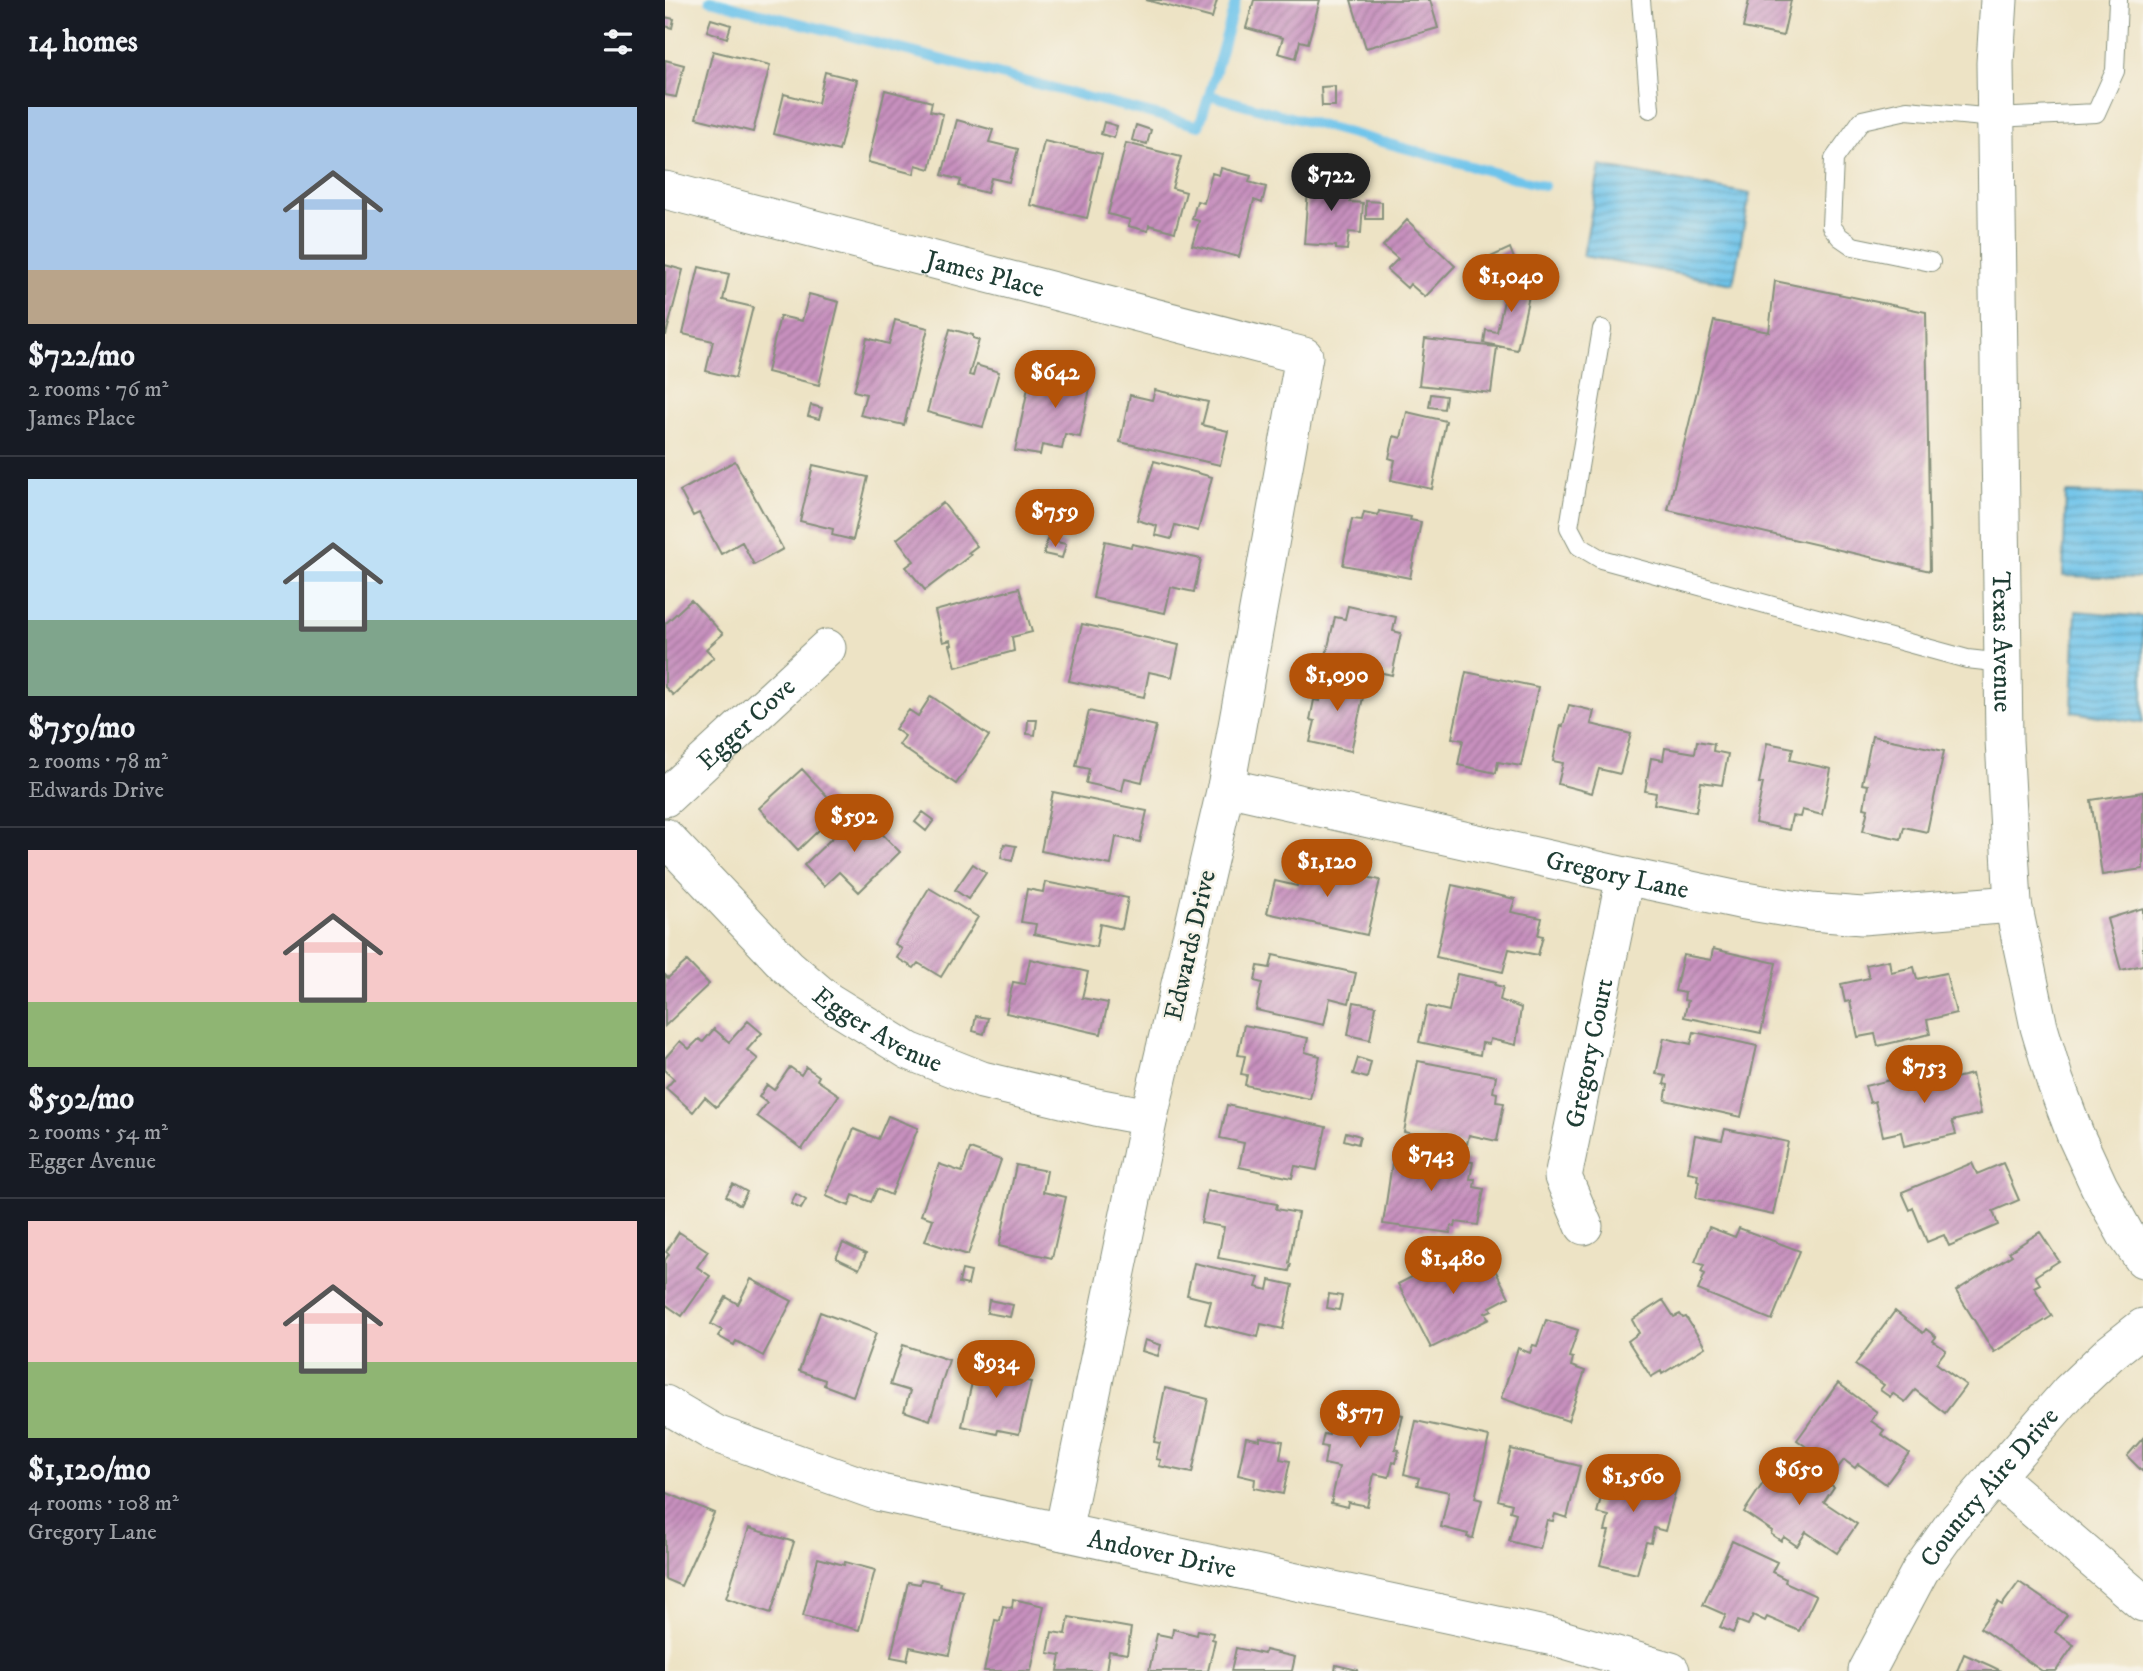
<!DOCTYPE html>
<html lang="en">
<head>
<meta charset="utf-8">
<style>
	body { margin:0; font-family:"IM FELL DW Pica",serif; background:#242831; color:#f1f3f6; height:100vh; display:flex; flex-direction:column; font-size:26px; white-space:nowrap }
	* { box-sizing:border-box; margin:0 }
	p { font-size:23px; color:#9ea1a6 }
	.icon { flex:none; width:38px; height:38px; fill:none; stroke:currentColor; stroke-width:2; stroke-linecap:round; stroke-linejoin:round }
	.map { position:relative; flex:1; overflow:hidden }
	.side { display:flex; flex-direction:column; background:#171b24; width:665px }
	.side>* { flex:none }
	.price { position:absolute; translate:-50% -60px; padding:0 16px; border-radius:24px; background:#b45309; color:#fff; font-size:23px; line-height:46px; filter:drop-shadow(0 2px 4px #0008) }
	.price::after { content:''; position:absolute; left:50%; top:42px; width:21px; height:16px; margin-left:-10px; background:inherit; clip-path:polygon(0 0,100% 0,50% 100%) }
	.price.selected { background:#222; color:#fff }
	ul { padding:0; list-style:none }
	li { display:grid; align-content:center; gap:14px; height:371px; padding:0 28px }
	li+li { border-top:2px solid #363941 }
	li span { display:grid; place-items:center; height:217px; border-radius:0px; color:#555 }
	li>.icon { margin-inline-start:auto }
	span .icon { width:126px; height:126px; fill:#fffc; stroke-width:1 }
	li b { font-size:30px }
	h2 { display:flex; justify-content:space-between; align-items:center; height:84px; padding:0 28px; font-size:30px }
	main { display:flex; flex:1; min-height:0 }
	.map>svg:first-child { display:block }
</style>
</head>
<body>
<main>
<section class="side">
<h2>14 homes<svg class="icon" aria-label="filters" viewBox="0 0 24 24"><path d="M4 7h16M4 17h16"/><circle cx="9" cy="7" r="2"/><circle cx="15" cy="17" r="2"/></svg></h2>
<ul>
<li><span style="background:linear-gradient(#a9c7e8 75%,#b9a48a 0)"><svg class="icon" aria-label="home" viewBox="0 0 24 24"><path d="M3 11l9-7 9 7M6 9v11h12V9"/></svg></span><div><b>$722/mo</b><p>2 rooms · 76 m²</p><p>James Place</p></div></li>
<li><span style="background:linear-gradient(#bfe0f5 65%,#7fa58c 0)"><svg class="icon" aria-label="home" viewBox="0 0 24 24"><path d="M3 11l9-7 9 7M6 9v11h12V9"/></svg></span><div><b>$759/mo</b><p>2 rooms · 78 m²</p><p>Edwards Drive</p></div></li>
<li><span style="background:linear-gradient(#f6c9c9 70%,#8fb573 0)"><svg class="icon" aria-label="home" viewBox="0 0 24 24"><path d="M3 11l9-7 9 7M6 9v11h12V9"/></svg></span><div><b>$592/mo</b><p>2 rooms · 54 m²</p><p>Egger Avenue</p></div></li>
<li><span style="background:linear-gradient(#f6c9c9 65%,#8fb573 0)"><svg class="icon" aria-label="home" viewBox="0 0 24 24"><path d="M3 11l9-7 9 7M6 9v11h12V9"/></svg></span><div><b>$1,120/mo</b><p>4 rooms · 108 m²</p><p>Gregory Lane</p></div></li>
</ul>
</section>
<div class="map">
<svg width="1478" height="1671" viewBox="0 0 1478 1671">
	<defs>
		<pattern id="water-rules" width="6" height="5" patternUnits="userSpaceOnUse" patternTransform="scale(1.75)"><rect width="6" height="5" fill="#6ec4eb"/><path d="M0 2.5h6" fill="none" stroke="#5aa0bf"/></pattern>
		<pattern id="building-hatch" width="6" height="6" patternUnits="userSpaceOnUse" patternTransform="scale(1.75)"><rect width="6" height="6" fill="#c790be"/><path d="M-1 1l2-2M0 6l6-6M5 7l2-2" fill="none" stroke="#a1779b"/></pattern>
	</defs>
	<rect width="100%" height="100%" fill="#f7f3e8"/>
	<filter id="ink" filterUnits="userSpaceOnUse"><feTurbulence type="fractalNoise" baseFrequency=".0143" numOctaves="2"/><feDisplacementMap in="SourceGraphic" scale="14" xChannelSelector="R" yChannelSelector="G"/><feConvolveMatrix kernelMatrix="1 2 1 2 8 2 1 2 1" color-interpolation-filters="sRGB"/></filter>
	<filter id="wash" filterUnits="userSpaceOnUse"><feTurbulence type="fractalNoise" baseFrequency=".00686" numOctaves="4" result="noise"/><feDisplacementMap in="SourceGraphic" scale="28" xChannelSelector="R" yChannelSelector="G"/><feGaussianBlur stdDeviation="1.57" result="paint"/><feColorMatrix in="noise" values="0 0 0 0 0 0 0 0 0 0 0 0 0 0 0 0 0 1.4 0 .05"/><feComposite in="paint" operator="in"/></filter>
	<g filter="url(#wash)">
		<rect width="100%" height="100%" fill="#ede3c5"/>
		<path fill="url(#water-rules)" stroke="#468090" stroke-width="2" d="M935,166L1085,194L1068,284L918,256Z
			M1401,493L1478,495V578L1398,576Z
			M1411,611L1478,617V723L1407,712Z"/>
		<g fill="none" stroke-linecap="round" stroke-linejoin="round">
			<path stroke="#6ec4eb" stroke-width="10" d="M45,0L534,126L544,95L879,186
				M544,95L571,0"/>
		</g>
		<g id="blocks">
			<path fill="url(#building-hatch)" d="M481,0H552L547,18Z
				M589,0H655L643,43L635,41L631,58L613,53L618,38L581,28Z
				M686,0H765L773,28L701,48Z
				M1084,0H1126L1118,36L1078,28Z
				M0,17L9,19L7,28L0,26Z
				M46,19L66,25L62,38L42,31Z
				M48,51L105,65L88,132L31,118Z
				M0,60L19,65L11,97L0,95Z
				M160,72L192,80L174,151L109,134L119,94L153,103Z
				M670,86V106H657L656,87Z
				M220,90L267,102L265,111L278,114L265,169L251,165L249,174L203,162Z
				M292,120L328,130L324,142L353,149L344,182L326,178L322,193L294,186L296,180L277,175Z
				M439,122L452,126L449,138L436,134Z
				M471,125L486,130L482,144L467,140Z
				M379,141L437,154L422,218L365,205Z
				M461,143L516,157L507,188L521,192L510,232L484,225L483,231L463,226L465,220L443,214Z
				M556,168L586,176L584,182L601,187L597,203L589,200L574,257L527,245L534,221L527,219L532,201L539,203L547,173L554,175Z
				M644,176L687,179L685,202L698,203L696,233L684,232L682,250L671,249V246L639,244Z
				M701,201L717,202V219H701Z
				M742,220L790,266L760,297L745,284L742,288L722,270L733,259L718,246Z
				M845,248L851,264L824,276L817,261Z
				M0,265L18,270L1,335H0Z
				M34,267L64,274L58,300L88,307L70,378L41,371L48,341L18,334Z
				M843,277L867,282L852,350L819,343L821,330L832,332L841,292L832,289L834,281L842,283Z
				M1110,281L1261,312L1265,571L1003,510L1049,321L1104,332Z
				M144,294L174,302L154,385L102,372L115,316L137,321Z
				M230,320L263,328L239,425L195,415L201,394L189,391L202,338L224,344Z
				M285,329L308,335V338L314,340L304,375L308,376L311,365L334,372L318,427L262,412Z
				M760,339L832,347L826,393L754,385Z
				M397,362L429,369L415,437L400,434L397,449L377,445L375,455L350,451L365,378L393,384Z
				M490,390L543,402L537,425L563,431L555,465L455,442L465,395L487,400Z
				M766,394L781,396L779,409L764,407Z
				M146,405L157,408L154,419L143,416Z
				M742,412L781,421L767,489L726,480L730,460L724,458L729,436L736,438Z
				M70,461L118,549L89,565L77,542L56,554L34,513L28,516L15,491Z
				M489,461L547,477L533,531L510,525L506,539L490,535L492,526L472,520Z
				M148,465L203,477L188,540L167,535L168,529L135,521Z
				M278,503L312,546L303,553L306,555L260,590L241,567L249,561L232,539Z
				M714,511L746,517L745,520L756,522L745,578L678,565L687,519L697,520L699,512L713,515Z
				M382,540L401,544L397,558L379,554Z
				M440,541L466,547L467,544L536,559L529,592L506,587L500,613L428,598Z
				M354,588L367,632L347,637L349,651L291,667L285,645H287L286,640L278,642L270,611Z
				M26,600L58,634L41,649L49,657L8,695L0,687V624Z
				M683,606L731,617L728,631L736,633L727,675L660,660L670,617L680,619Z
				M417,624L514,645L507,677L484,672L479,697L404,681Z
				M801,672L873,687L856,766L833,762L831,773L793,765L798,740L787,738Z
				M660,675L701,684L686,751L645,742L650,721L645,720L649,700L655,701Z
				M266,696L324,736L291,784L234,745L240,736L230,729L244,710L253,716Z
				M904,705L929,711L926,724L966,734L955,774L934,769L927,793L893,784L898,763L888,761L896,725L898,726Z
				M424,711L491,726L477,782L460,778L457,791L421,783L424,769L411,766Z
				M363,720H372L370,735L362,734Z
				M1207,736L1279,751L1262,832L1239,827L1236,839L1198,831L1203,809L1199,808L1203,785L1197,784Z
				M1032,741L1049,744L1048,751L1063,754L1057,785L1036,782L1031,812L989,804L991,793L980,791L986,758L998,760L1000,748L1030,753Z
				M1102,743L1128,748L1125,760L1166,769L1157,815L1137,810L1135,817L1127,816L1124,830L1090,823L1098,783H1094Z
				M137,769L175,810L133,850L94,808Z
				M388,792L482,811L475,842L451,837L446,865L376,851Z
				M1478,792V869L1437,875L1426,800Z
				M195,811L235,852L194,892L174,872L159,886L139,865Z
				M258,812L269,820L261,831L250,822Z
				M339,844L351,846L347,861L336,858Z
				M637,863L715,880L702,935L602,913L610,881L632,886Z
				M308,864L321,873L303,899L290,890Z
				M380,882L463,898L457,929L435,924L431,947L369,934L371,924L356,922L362,889L378,892Z
				M787,885L850,899L846,912L877,918L873,935L878,936L873,955L844,949L838,972L771,957Z
				M264,888L313,917L276,977L253,963L249,968L232,958L237,949L230,944Z
				M1478,908V965L1456,970L1442,919Z
				M1048,949L1111,963L1096,1033L1019,1017L1023,1001L1019,1000L1020,993L1010,991L1018,955L1046,960Z
				M608,955L691,973L684,1003L665,998L659,1025L591,1010L597,983L590,981L593,966L605,968Z
				M365,959L423,972L417,998L443,1003L436,1034L341,1013L348,982L360,984Z
				M1224,960L1226,972L1249,967L1252,979L1281,973L1291,1013L1262,1020L1265,1034L1213,1046L1210,1034L1193,1037L1185,1001L1180,1002L1176,984L1204,978L1201,965Z
				M22,961L44,984L0,1026V975L3,978Z
				M792,974L831,982L830,985L838,987L835,1000L856,1008L851,1045L825,1039L824,1044L817,1043L815,1055L754,1042L762,1006L784,1011Z
				M689,1002L711,1006L705,1040L683,1035Z
				M311,1016L323,1018L319,1034L308,1031Z
				M83,1021L97,1033L82,1050L93,1059L51,1107L40,1097L28,1112L1,1088L9,1079L0,1071V1058L15,1041L24,1049L34,1039L38,1042L49,1029L64,1042Z
				M579,1025L643,1038L640,1052L655,1056L645,1099L580,1085L582,1075L576,1074L580,1056L573,1055Z
				M1029,1032L1092,1046L1076,1117L1000,1100L1003,1085L999,1084L1001,1076L991,1074L999,1038L1026,1044Z
				M693,1058L706,1062L702,1078L688,1074Z
				M753,1061L831,1076L828,1092L832,1093L831,1102L839,1103L832,1141L804,1135L802,1144L739,1132Z
				M125,1067L136,1075L141,1067L154,1076L152,1080L174,1095L137,1149L92,1116L102,1103L94,1097L102,1085L109,1090Z
				M1275,1068L1278,1081L1307,1074L1316,1114L1287,1121L1291,1134L1239,1146L1236,1132L1218,1136L1210,1101L1205,1103L1200,1086Z
				M562,1105L661,1127L652,1170L630,1166L627,1178L574,1167L579,1143L555,1138Z
				M223,1116L253,1128L226,1195L212,1189L206,1202L188,1195L184,1206L161,1196L189,1129L213,1139Z
				M1060,1129L1123,1142L1108,1215L1031,1198L1034,1181L1032,1180L1033,1174L1023,1172L1030,1135L1057,1140Z
				M681,1132L695,1136L693,1144L679,1140Z
				M305,1149L336,1160L303,1255L260,1241L268,1219L256,1215L274,1164L297,1172Z
				M729,1150L808,1162L805,1179H810L809,1187L819,1189L813,1225L791,1222L790,1227L786,1226L785,1233L718,1224Z
				M1307,1163L1312,1174L1338,1163L1354,1200L1328,1211L1333,1225L1284,1246L1279,1235L1262,1242L1248,1208L1245,1210L1237,1192Z
				M351,1165L382,1171L378,1192L401,1197L387,1258L334,1246Z
				M68,1184L82,1192L75,1205L61,1196Z
				M542,1191L612,1204L611,1209L633,1213L624,1263L626,1264L624,1271L553,1258L559,1227L536,1223Z
				M131,1194L141,1200L136,1209L126,1204Z
				M1044,1227L1070,1237L1074,1228L1135,1251L1107,1320L1033,1290L1040,1274L1036,1272L1039,1265L1030,1262Z
				M14,1232L43,1251L32,1267L45,1276L17,1316L0,1304V1260L4,1254L1,1252Z
				M1375,1232L1394,1261L1370,1276L1375,1284L1369,1287L1387,1316L1329,1352L1291,1291L1347,1255L1344,1252Z
				M178,1243L201,1254L194,1269L171,1258Z
				M804,1248L817,1269L827,1264L844,1297L825,1307L827,1310L820,1313L824,1319L766,1348L733,1284Z
				M529,1263L594,1278L591,1287L603,1290L605,1280L628,1285L618,1329L596,1324L593,1337L540,1324L546,1301L522,1295Z
				M297,1270L306,1272L303,1285L294,1283Z
				M86,1279L127,1301L98,1356L71,1341L69,1345L53,1336L57,1330L46,1324L61,1297L73,1304Z
				M664,1294L677,1296L674,1310L662,1308Z
				M324,1300L348,1305L345,1317L322,1313Z
				M998,1300L1009,1317L1015,1314L1018,1318L1021,1317L1040,1347L997,1374L996,1371L986,1377L963,1341L974,1333L967,1320Z
				M1230,1311L1258,1333L1261,1329L1271,1337L1268,1341L1281,1350L1271,1363L1301,1385L1280,1413L1250,1390L1240,1402L1227,1393L1225,1397L1215,1390L1219,1385L1190,1365Z
				M155,1312L211,1333L188,1396L159,1385L160,1380L134,1371Z
				M881,1320L913,1330L904,1357L908,1358L906,1366L920,1371L903,1421L836,1398L853,1348L865,1353L868,1345L872,1346Z
				M480,1340L496,1345L493,1356L477,1351Z
				M238,1345L284,1360L265,1420L239,1411L245,1391L225,1385Z
				M312,1361L352,1370L350,1379L366,1382L354,1434L333,1430L332,1434L297,1426Z
				M1173,1383L1212,1412L1206,1421L1219,1430L1216,1434L1244,1453L1221,1484L1193,1464L1190,1468L1179,1460L1172,1469L1132,1440Z
				M500,1388L543,1399L527,1473L494,1466L496,1460L491,1459L495,1443L489,1442Z
				M671,1400L738,1415L730,1449L734,1450L731,1463L728,1462L724,1477L709,1474L702,1506L683,1502L682,1507L666,1503L674,1467L659,1464L662,1447L656,1446L659,1434L664,1435Z
				M751,1421L824,1437L810,1498L817,1500L808,1538L802,1537L803,1534L776,1527L784,1492L752,1485L754,1478L739,1474Z
				M581,1437L595,1440V1437L618,1441L615,1459L625,1461L618,1494L589,1488L590,1479L573,1475Z
				M1478,1438V1472L1462,1456Z
				M846,1449L915,1466L902,1518L890,1514L888,1521L882,1520L875,1549L844,1541L851,1513L845,1511L847,1504L833,1500Z
				M1118,1453L1169,1487L1159,1502L1192,1524L1172,1553L1141,1532L1132,1546L1119,1537L1116,1541L1106,1534L1107,1531L1079,1512Z
				M945,1463L1013,1481L1000,1531L989,1528L986,1543L981,1542L972,1574L935,1565L944,1531H940L944,1516L932,1513Z
				M0,1492L49,1513L16,1586L0,1579Z
				M84,1528L129,1542L106,1613L61,1598Z
				M1067,1541L1112,1562L1107,1572L1121,1579L1120,1582L1151,1596L1134,1631L1102,1617L1100,1621L1088,1615L1083,1625L1073,1621L1068,1633L1055,1627L1061,1615L1038,1605Z
				M153,1558L179,1565L180,1562L210,1570L194,1630L138,1616Z
				M256,1579L275,1583L274,1586L298,1591L284,1655L245,1647L242,1660L226,1657L243,1582L255,1584Z
				M1354,1582L1402,1615L1390,1632L1409,1645L1391,1671H1377L1315,1628L1333,1602L1337,1605Z
				M348,1599L379,1606L366,1671H319L330,1620L335,1621L338,1606L347,1608Z
				M404,1617L466,1628L462,1654L444,1651L441,1671H393L396,1655L383,1653L387,1632L401,1634Z
				M508,1629L532,1635L533,1630L548,1633L547,1639L550,1640L543,1671H484L492,1634L507,1637Z
				M571,1648L599,1654L600,1650L630,1657L627,1671H566Z
				M1299,1654L1326,1666L1336,1671H1292Z
				M671,1665L693,1670V1671H670Z"/>
		</g>
	</g>
	<g filter="url(#ink)">
		<use href="#blocks" fill-opacity="0" stroke="#86907c" stroke-width="2"/>
		<g fill="none" stroke-linecap="round" stroke-linejoin="round">
			<defs>
				<path id="lane" d="M976,0L985,109
					M1266,262L1188,246L1175,237L1166,226L1169,159L1197,120L1242,110L1330,118L1431,113L1450,71L1453,0
					M937,329L904,527L914,546L936,559L1302,659L1338,663"/>
				<g id="street">
					<path id="s1" d="M1334,0L1330,63L1339,740L1348,904L1374,1027L1390,1081L1410,1134L1434,1186L1461,1235L1478,1259"/>
					<path id="s2" d="M0,190L639,356L561,787L484,1117L398,1532"/>
					<path id="s3" d="M561,787L960,876L1074,900L1146,912L1197,916L1348,904"/>
					<path id="s4" d="M0,798L162,648"/>
					<path id="s5" d="M0,837L122,966L163,1001L244,1051L317,1080L431,1107L484,1117"/>
					<path id="s6" d="M919,1226L898,1177L960,876"/>
					<path id="s7" d="M0,1404L51,1434L216,1493L893,1638L1006,1671"/>
					<path d="M1330,1476L1478,1603"/>
					<path id="s8" d="M1202,1671L1255,1571L1287,1526L1404,1392L1444,1354L1478,1327"/>
				</g>
			</defs>
			<use href="#lane" stroke="#86907c" stroke-width="20"/>
			<use href="#street" stroke="#86907c" stroke-width="39"/>
			<use href="#lane" stroke="#fff" stroke-width="18"/>
			<use href="#street" stroke="#fff" stroke-width="37"/>
		</g>
	</g>
	<g text-anchor="middle" stroke-width="5" stroke-linejoin="round" paint-order="stroke">
		<g font-size="26" fill="#1f3d34" stroke="#f7f3e8">
			<text dy="9" stroke="none"><textPath href="#s2" startOffset="331">James Place</textPath></text>
			<text dy="9" stroke="none"><textPath href="#s1" startOffset="642">Texas Avenue</textPath></text>
			<text dy="9" stroke="none"><textPath href="#s4" startOffset="110">Egger Cove</textPath></text>
			<text dy="9" stroke="none"><textPath href="#s3" startOffset="401">Gregory Lane</textPath></text>
			<text transform="translate(524 945) rotate(-77)" y="9">Edwards Drive</text>
			<text dy="9" stroke="none"><textPath href="#s5" startOffset="289">Egger Avenue</textPath></text>
			<text dy="9" stroke="none"><textPath href="#s6" startOffset="180">Gregory Court</textPath></text>
			<text dy="9" stroke="none"><textPath href="#s8" startOffset="222">Country Aire Drive</textPath></text>
			<text dy="9" stroke="none"><textPath href="#s7" startOffset="522">Andover Drive</textPath></text>
		</g>
	</g>
</svg>
<b class="price selected" style="left:666px;top:213px">$722</b>
<b class="price" style="left:846px;top:314px">$1,040</b>
<b class="price" style="left:390px;top:410px">$642</b>
<b class="price" style="left:390px;top:549px">$759</b>
<b class="price" style="left:672px;top:713px">$1,090</b>
<b class="price" style="left:189px;top:854px">$592</b>
<b class="price" style="left:662px;top:899px">$1,120</b>
<b class="price" style="left:1259px;top:1105px">$753</b>
<b class="price" style="left:766px;top:1193px">$743</b>
<b class="price" style="left:788px;top:1296px">$1,480</b>
<b class="price" style="left:331px;top:1400px">$934</b>
<b class="price" style="left:695px;top:1450px">$577</b>
<b class="price" style="left:1134px;top:1507px">$650</b>
<b class="price" style="left:968px;top:1514px">$1,560</b>
</div>
</main>
</body>
</html>
